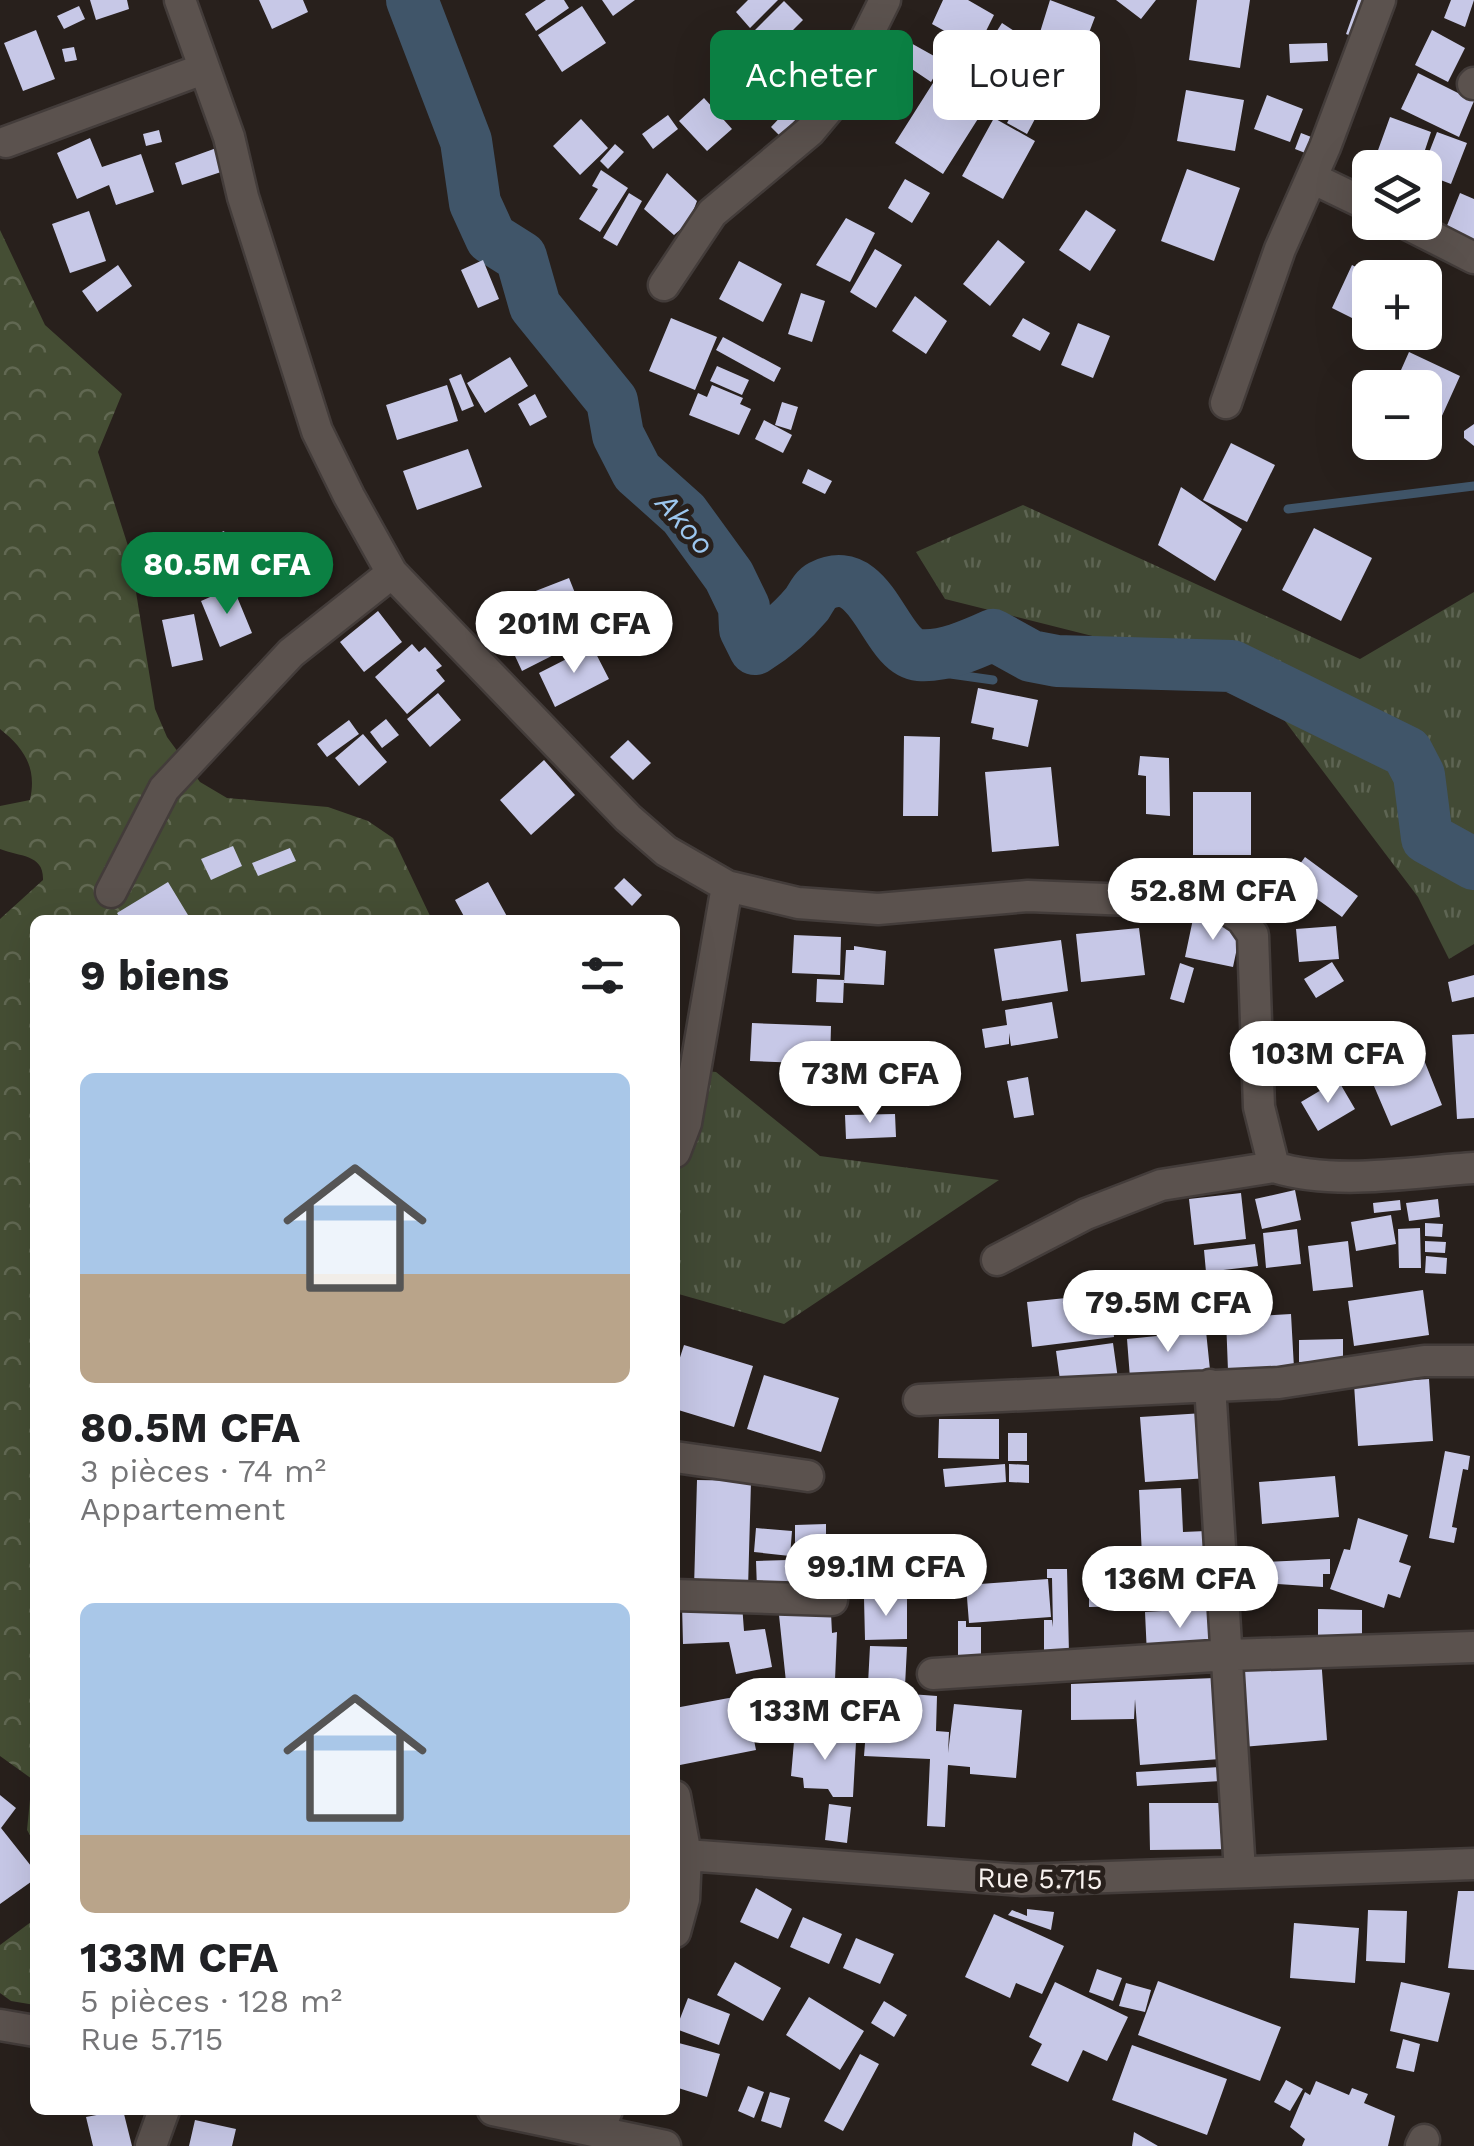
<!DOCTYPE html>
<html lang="fr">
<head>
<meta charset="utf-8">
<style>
	body { margin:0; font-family:"Work Sans",sans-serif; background:#f2f2f2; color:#202124; height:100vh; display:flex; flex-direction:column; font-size:38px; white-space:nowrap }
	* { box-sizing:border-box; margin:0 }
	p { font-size:32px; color:#757577 }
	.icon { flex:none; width:55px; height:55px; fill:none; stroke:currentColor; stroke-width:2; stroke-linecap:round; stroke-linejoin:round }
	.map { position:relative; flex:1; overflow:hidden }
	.details { position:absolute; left:30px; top:915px; width:650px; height:1200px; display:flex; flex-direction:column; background:#fff; border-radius:15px; box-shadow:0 10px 40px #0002 }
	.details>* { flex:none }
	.guide { position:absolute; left:710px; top:30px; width:612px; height:90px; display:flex; gap:20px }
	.fabs { position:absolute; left:1352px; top:150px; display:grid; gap:20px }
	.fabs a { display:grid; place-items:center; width:90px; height:90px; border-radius:15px; background:#fff; box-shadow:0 10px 40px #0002; font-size:50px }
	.price { position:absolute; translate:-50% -85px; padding:0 22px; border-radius:35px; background:#fff; color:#222; font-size:32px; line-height:65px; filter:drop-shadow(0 2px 5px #0008) }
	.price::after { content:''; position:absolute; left:50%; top:60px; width:30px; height:22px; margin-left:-15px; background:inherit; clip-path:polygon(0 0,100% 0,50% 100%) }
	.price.active { background:#0b8043; color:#fff }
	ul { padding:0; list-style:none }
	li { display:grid; align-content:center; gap:20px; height:530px; padding:0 50px }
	li span { display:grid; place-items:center; height:310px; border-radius:15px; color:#555 }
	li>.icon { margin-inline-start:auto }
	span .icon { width:180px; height:180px; fill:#fffc; stroke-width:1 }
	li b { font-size:42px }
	h2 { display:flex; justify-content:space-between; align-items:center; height:120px; padding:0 50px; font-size:42px }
	.chip { padding:0 35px; border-radius:15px; background:#fff; box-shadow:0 10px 40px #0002; font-size:35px; line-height:90px }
	.chip.active { background:#0b8043; color:#fff }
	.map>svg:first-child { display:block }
</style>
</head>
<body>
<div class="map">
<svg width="1474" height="2146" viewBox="0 0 1474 2146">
	<defs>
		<pattern id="grass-tufts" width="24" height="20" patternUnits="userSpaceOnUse" patternTransform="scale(2.5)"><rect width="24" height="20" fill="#424a35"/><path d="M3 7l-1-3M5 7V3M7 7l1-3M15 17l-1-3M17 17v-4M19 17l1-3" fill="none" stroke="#5e6553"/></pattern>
		<pattern id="forest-crowns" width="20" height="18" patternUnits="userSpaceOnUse" patternTransform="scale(2.5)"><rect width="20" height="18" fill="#454e34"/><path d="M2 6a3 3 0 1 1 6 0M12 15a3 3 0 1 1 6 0" fill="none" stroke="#616852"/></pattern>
	</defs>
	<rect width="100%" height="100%" fill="#28201c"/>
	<path fill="url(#grass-tufts)" d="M1023,505L1360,659L1474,592V944L1449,959L1418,897L1251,676L945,599L916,552Z
		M675,1068L716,1072L820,1156L999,1180L784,1324L675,1293Z"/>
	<path fill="url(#forest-crowns)" d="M0,230L45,325L122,394L98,452L129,549L155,709L167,737L200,782L227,798L328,807L368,821L393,838L432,920H35V1844L27,1830L32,1779L0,1756V919L43,880C44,854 20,857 0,849V806L30,800C37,768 25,749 0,729Z
		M35,1919V2005L11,2001L0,1993V1945Z"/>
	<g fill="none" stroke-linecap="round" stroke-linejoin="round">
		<path stroke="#405569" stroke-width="9" d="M1288,509L1474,486
			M919,655L922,670L993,680"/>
		<path stroke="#405569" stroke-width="52" d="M412,0L466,141L475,203L491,238L521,257L535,306L612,401L618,435L637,472L684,514L729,576L744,607L745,629L755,649C774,637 792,622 807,604C811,598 815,589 821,586C873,559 884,652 919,655C944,657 971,645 993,635L1031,656L1057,661L1232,666L1407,752L1419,775L1427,838L1474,864"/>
	</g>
	<path fill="#c7c8e7" d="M90,0H127L129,9L96,20Z
		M259,0H303L308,12L272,29Z
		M546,0H564L569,8L536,31L525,14Z
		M602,0H635L613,16Z
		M748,0H778L750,28L736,12Z
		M943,0H968L994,15L977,49L932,24Z
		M1050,0L1095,17L1076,67L1037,42Z
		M1116,0H1156L1141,19Z
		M1197,0H1250L1240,68L1189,60Z
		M1358,0H1382L1367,42L1346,34Z
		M1451,0H1474L1465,27L1444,18Z
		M784,1L803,20L768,55L749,36Z
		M79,6L85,19L64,29L57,16Z
		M582,6L606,43L562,72L538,35Z
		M1002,23L1028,40L997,90L970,73Z
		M36,30L55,79L23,91L4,43Z
		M1432,30L1465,48L1448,82L1415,65Z
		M909,42L943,61L931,82L897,59Z
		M1327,43L1328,61L1290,63L1289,44Z
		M74,47L77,60L65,62L62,49Z
		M1044,53L1064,64L1027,134L1007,123Z
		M1418,73L1474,101L1459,137L1401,109Z
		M933,83L981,114L943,174L895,143Z
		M1186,90L1244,100L1235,151L1177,141Z
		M1267,95L1303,109L1290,142L1254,129Z
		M704,98L732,129L707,151L679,121Z
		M789,108L799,116L780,136L771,127Z
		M668,115L678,129L653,149L642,134Z
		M1390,117L1431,132L1419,168L1377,153Z
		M994,118L1035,141L1003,199L962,176Z
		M581,119L608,148L580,175L553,146Z
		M159,130L162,142L146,146L143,134Z
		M1437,132L1467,143L1451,184L1425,174L1423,168Z
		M1301,133L1337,147L1331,163L1295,149Z
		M90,138L102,167L141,154L154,192L116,205L109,185L77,199L57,153Z
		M615,144L624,152L608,169L600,161Z
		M222,146L230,169L182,185L175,163Z
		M1187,169L1240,188L1214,261L1161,241Z
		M601,170L628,188L600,232L579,219L598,189L592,186Z
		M667,173L697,201L689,222L674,235L644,209Z
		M905,179L930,193L912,223L888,208Z
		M629,193L642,201L617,246L603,238Z
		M1460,193L1474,199V240L1446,228Z
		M1086,210L1116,230L1090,271L1059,250Z
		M89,211L106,261L70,273L52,224Z
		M846,218L875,233L850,282L816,265Z
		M998,240L1025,262L990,306L963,284Z
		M875,249L902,265L876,308L850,292Z
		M483,260L499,299L478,308L461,270Z
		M739,261L782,284L763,322L719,299Z
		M118,265L132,286L97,312L82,291Z
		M1352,265L1377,278H1370V327L1332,308Z
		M801,293L825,301L812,342L788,334Z
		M915,296L947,321L926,354L892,331Z
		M671,318L717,337L695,390L649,371Z
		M1023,318L1050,333L1040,351L1012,336Z
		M1078,323L1110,336L1093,378L1061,365Z
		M723,337L781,368L774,382L716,350Z
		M1409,352L1460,376L1427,449L1413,442H1425V388H1393Z
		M510,357L528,386L485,413L467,383Z
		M717,366L749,380L742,395L710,381Z
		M461,374L474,406L462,411L449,379Z
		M447,385L458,421L397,440L386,405Z
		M712,385L743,398L740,404L751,409L739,435L689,415L698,393L707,397Z
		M535,394L547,417L530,426L518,404Z
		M782,402L798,407L791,430L775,425Z
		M764,420L792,435L783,453L755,439Z
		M1474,424V446L1464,438V431Z
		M1231,443L1275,465L1247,522L1203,500Z
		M468,449L482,487L417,510L403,471Z
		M808,469L832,481L825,494L802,483Z
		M1181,487L1242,529L1215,581L1158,545Z
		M1314,528L1372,558L1341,621L1282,590Z
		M224,531L230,547L215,551L210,537Z
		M569,578L579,603L512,629L502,604Z
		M233,587L252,633L220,647L201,601Z
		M577,608L591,636L522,671L509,643Z
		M378,611L402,642L364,672L340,642Z
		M194,614L203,660L172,667L162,620Z
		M412,644L419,652L425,647L442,666L436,670L445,681L407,714L375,677Z
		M592,646L609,679L555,707L539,673Z
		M978,688L1038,700L1028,747L992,739L994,728L971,723Z
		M438,693L461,720L430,747L407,719Z
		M386,719L399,735L382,748L370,732Z
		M349,720L359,734L327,757L317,744Z
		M363,734L387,762L359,786L335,758Z
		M904,736L940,737L938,816H903Z
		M628,740L651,763L633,780L610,757Z
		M1140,756L1169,758L1170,816L1146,814V776L1138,775Z
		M544,760L575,795L531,835L500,800Z
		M1051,767L1059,846L992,852L985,772Z
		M1193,792H1251V855H1193Z
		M233,846L242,866L211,880L201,859Z
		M290,848L296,861L258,876L252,863Z
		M1305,857L1358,896L1342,917L1289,879Z
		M624,878L642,895L632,906L614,888Z
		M168,882L191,920H121L117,913Z
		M488,882L509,920H466L455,900Z
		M1284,882L1310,901L1299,915L1274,896Z
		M1193,919L1241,929L1233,967L1185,957Z
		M1336,926L1339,959L1299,962L1296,929Z
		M1139,928L1145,975L1081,982L1076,934Z
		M794,935L841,937L840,975L792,973Z
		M1061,940L1068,991L1002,1001L994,949Z
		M854,946L886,951L884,985L844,983L846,950H854Z
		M1332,962L1344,981L1316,998L1304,979Z
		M1180,963L1194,968L1184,1003L1170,999Z
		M1474,975V997L1452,1002L1448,982Z
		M817,979L844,980L843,1003L816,1002Z
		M1052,1002L1058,1038L1011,1046L1009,1033V1044L985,1048L982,1029L1007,1025L1005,1010Z
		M752,1023L831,1026L830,1064L750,1061Z
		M1474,1034V1118L1457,1119L1452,1035Z
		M939,1044L940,1066L913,1067L912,1045Z
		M1420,1050L1442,1105L1391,1126L1368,1072Z
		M942,1076V1102L844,1104L843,1078Z
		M1028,1077L1034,1115L1014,1118L1007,1081Z
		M1338,1080L1355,1109L1318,1131L1301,1102Z
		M895,1114L896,1137L846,1139L845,1115Z
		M1295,1190L1301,1220L1262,1229L1255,1199Z
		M1241,1193L1246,1239L1194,1245L1189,1199Z
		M1438,1199L1440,1217L1409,1221L1406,1203Z
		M1400,1200L1401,1210L1374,1213L1373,1203Z
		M1391,1215L1396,1244L1356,1251L1351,1222Z
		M1425,1223L1443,1224L1442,1237L1425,1236Z
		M1420,1228L1421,1268H1399L1398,1229Z
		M1297,1229L1301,1264L1266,1268L1263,1233Z
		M1348,1241L1353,1287L1313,1291L1308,1246Z
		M1425,1241L1446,1242L1445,1253L1425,1252Z
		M1255,1244L1258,1266L1206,1272L1204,1250Z
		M1426,1256L1447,1258L1446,1274L1425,1273Z
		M1153,1276L1155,1314L1116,1316L1114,1278Z
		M1423,1290L1429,1335L1354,1346L1348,1301Z
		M1066,1298L1067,1307L1093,1304L1094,1313L1112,1311L1114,1337L1032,1347L1027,1302Z
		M1291,1314L1294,1368L1228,1371L1226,1318Z
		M1206,1331L1210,1370L1130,1378L1127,1339Z
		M1343,1339V1361L1299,1362V1340Z
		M1113,1343L1118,1379L1061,1387L1056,1351Z
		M684,1345L753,1366L734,1427L675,1409V1373Z
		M764,1375L839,1398L821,1452L747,1429Z
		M1429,1379L1433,1441L1358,1446L1354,1384Z
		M1204,1413L1209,1478L1145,1482L1140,1417Z
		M939,1419H999V1459L938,1458Z
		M1008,1433H1027V1461H1008Z
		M1445,1451L1470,1456L1468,1470L1463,1469L1452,1527L1457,1528L1454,1543L1429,1538Z
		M1005,1464L1006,1482L945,1487L943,1469Z
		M1009,1464L1029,1465V1483L1009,1482Z
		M1335,1476L1339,1517L1262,1524L1259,1482Z
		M697,1480L751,1481L748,1589L694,1588Z
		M1181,1488L1183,1532L1206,1531L1207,1551L1184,1552L1185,1565L1217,1564L1218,1589L1151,1591L1150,1578L1143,1579L1139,1490Z
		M1358,1518L1408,1535L1399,1562L1411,1566L1400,1598L1388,1594L1384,1608L1330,1589L1344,1549L1350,1550Z
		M826,1524V1554H795V1525Z
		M756,1528L792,1531L790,1556L754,1552Z
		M823,1559L824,1587L757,1589L756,1561Z
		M1330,1559V1574H1323V1587L1263,1583L1262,1562Z
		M1047,1569H1067L1069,1654L1044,1655V1620H1052L1053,1627L1052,1578H1047Z
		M1048,1579L1051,1617L969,1623L966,1585Z
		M1148,1584L1149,1606L1089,1607V1585Z
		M864,1598H907V1639L865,1640Z
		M742,1604L744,1631L765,1629L772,1667L736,1674L729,1642L683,1644L682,1605Z
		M1214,1608L1216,1651L1147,1655L1145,1612Z
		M1318,1609L1362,1610V1646H1318Z
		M831,1613L832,1633L837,1632L835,1680L786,1682L779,1615Z
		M958,1621H966V1627H981V1659H958Z
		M870,1646L907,1647L905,1686L868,1684Z
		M1321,1657L1327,1740L1242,1747L1236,1663Z
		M1214,1678L1220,1759L1140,1765L1135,1699L1134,1719L1071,1720V1684Z
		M869,1691L937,1696L936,1731L949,1732L948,1753L954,1704L1022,1710L1016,1778L970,1774V1767L948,1765L945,1827L927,1826L930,1759L864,1756Z
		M745,1695L756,1750L680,1765L675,1708Z
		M795,1730L856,1742L853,1797H833L828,1789L804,1788L803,1778L791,1776Z
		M1220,1767L1221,1781L1137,1786L1136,1772Z
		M0,1795L16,1808L1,1828L35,1871V1879L0,1904Z
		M1149,1803H1234V1849L1150,1850Z
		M829,1804L851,1807L847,1843L825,1840Z
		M756,1888L792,1909L778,1939L740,1922Z
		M1458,1891H1474V1970L1448,1968Z
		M1027,1909L1054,1912L1051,1930L1008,1915L1012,1910L1027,1916Z
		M1368,1910L1407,1911L1405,1963L1366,1961Z
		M994,1914L1064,1946L1042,1994L1016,1983L1010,1998L965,1977Z
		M803,1917L842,1934L829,1964L790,1947Z
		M1294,1923L1359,1928L1355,1983L1290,1978Z
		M856,1938L894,1954L880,1984L843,1968Z
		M735,1962L781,1988L763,2021L717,1995Z
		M1097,1969L1122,1978L1113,2001L1089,1992Z
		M1158,1981L1281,2027L1260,2081L1138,2035Z
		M1055,1982L1128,2017L1107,2061L1083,2050L1068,2082L1031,2065L1042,2044L1029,2037Z
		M1401,1982L1450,1993L1438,2042L1390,2031Z
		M1126,1983L1151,1990L1145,2012L1119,2006Z
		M809,1997L864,2031L840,2070L786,2035Z
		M688,1998L730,2014L719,2045L676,2029Z
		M884,2001L907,2015L894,2037L871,2023Z
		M1403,2039L1420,2044L1414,2072L1396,2068Z
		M675,2042L720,2054L707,2097L675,2087Z
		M1132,2045L1227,2079L1207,2135L1112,2100Z
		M860,2054L879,2064L843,2131L824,2121Z
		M1286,2080L1303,2089L1290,2111L1274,2102Z
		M1316,2081L1349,2095L1352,2088L1368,2094L1364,2103L1395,2116L1388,2146H1302L1305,2139L1290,2127L1305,2092L1310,2095Z
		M748,2086L764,2092L754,2118L738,2111Z
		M770,2092L790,2098L781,2128L761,2121Z
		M123,2110L132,2146H93L86,2117Z
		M195,2120L236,2129L232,2146H189Z
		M1134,2132L1158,2146H1132Z"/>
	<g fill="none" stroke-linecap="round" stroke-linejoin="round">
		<defs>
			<path id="street" d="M180,0L229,137L243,197L317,431L349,496L392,573L628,818L666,851L727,886L798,903L878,909L1028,896L1209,903L1224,907L1242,919L1253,935L1259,1107L1274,1167C1335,1186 1411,1172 1474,1168
				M1473,84L1474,83
				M6,142L203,69
				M1312,178L1370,206
				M1403,222L1474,258
				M664,285L712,213L810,131L835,101L885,0
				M1226,403L1280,249L1325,147L1380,0
				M111,892L164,789L291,653L392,573
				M675,1152L686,1123L727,886
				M997,1260L1086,1214L1161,1185L1274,1167
				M1210,1385L1240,1872
				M919,1400L1279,1383L1424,1361H1474
				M675,1457L808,1476
				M675,1595L832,1600
				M933,1674L1229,1655L1474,1647
				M675,1796L686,1855
				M675,1932L684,1899L686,1855L1022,1880L1474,1864
				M599,2130L607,2110
				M151,2146L164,2110
				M1421,2146L1424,2140"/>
			<path id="secondary" d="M0,2025L35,2031
				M493,2110L665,2146"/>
		</defs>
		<use href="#street" stroke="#433c3a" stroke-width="35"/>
		<use href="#secondary" stroke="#433c3a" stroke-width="35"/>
		<use href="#street" stroke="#5b524e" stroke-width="30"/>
		<use href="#secondary" stroke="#5b524e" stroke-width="30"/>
	</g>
	<g text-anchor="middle" stroke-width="10" stroke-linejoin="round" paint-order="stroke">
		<g font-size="28" fill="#f7f1ee" stroke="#28201c">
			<text transform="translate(1040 1878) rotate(1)" y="10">Rue 5.715</text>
		</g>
		<g font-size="30" font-style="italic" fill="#9cc6ee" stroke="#28201c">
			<text transform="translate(685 524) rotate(49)" y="10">Akoo</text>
		</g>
	</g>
</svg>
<div class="fabs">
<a><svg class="icon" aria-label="layers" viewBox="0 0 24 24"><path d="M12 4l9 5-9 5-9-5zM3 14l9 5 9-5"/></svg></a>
<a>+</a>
<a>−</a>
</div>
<b class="price active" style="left:227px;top:617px">80.5M CFA</b>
<b class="price" style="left:574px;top:676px">201M CFA</b>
<b class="price" style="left:1213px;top:943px">52.8M CFA</b>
<b class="price" style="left:1328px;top:1106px">103M CFA</b>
<b class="price" style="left:870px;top:1126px">73M CFA</b>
<b class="price" style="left:1168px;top:1355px">79.5M CFA</b>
<b class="price" style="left:886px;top:1619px">99.1M CFA</b>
<b class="price" style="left:1180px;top:1631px">136M CFA</b>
<b class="price" style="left:825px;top:1763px">133M CFA</b>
<div class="guide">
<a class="chip active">Acheter</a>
<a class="chip">Louer</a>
</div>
<section class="details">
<h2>9 biens<svg class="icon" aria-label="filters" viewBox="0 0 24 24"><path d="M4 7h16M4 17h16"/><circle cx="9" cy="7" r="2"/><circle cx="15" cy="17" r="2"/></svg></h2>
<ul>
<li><span style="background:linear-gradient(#a9c7e8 65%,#b9a48a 0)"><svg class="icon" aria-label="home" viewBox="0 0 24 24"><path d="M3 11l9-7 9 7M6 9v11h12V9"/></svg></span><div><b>80.5M CFA</b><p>3 pièces · 74 m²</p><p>Appartement</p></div></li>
<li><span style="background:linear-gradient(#a9c7e8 75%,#b9a48a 0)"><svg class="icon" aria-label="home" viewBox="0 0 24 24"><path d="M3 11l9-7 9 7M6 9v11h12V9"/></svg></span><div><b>133M CFA</b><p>5 pièces · 128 m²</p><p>Rue 5.715</p></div></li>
</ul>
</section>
</div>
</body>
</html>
